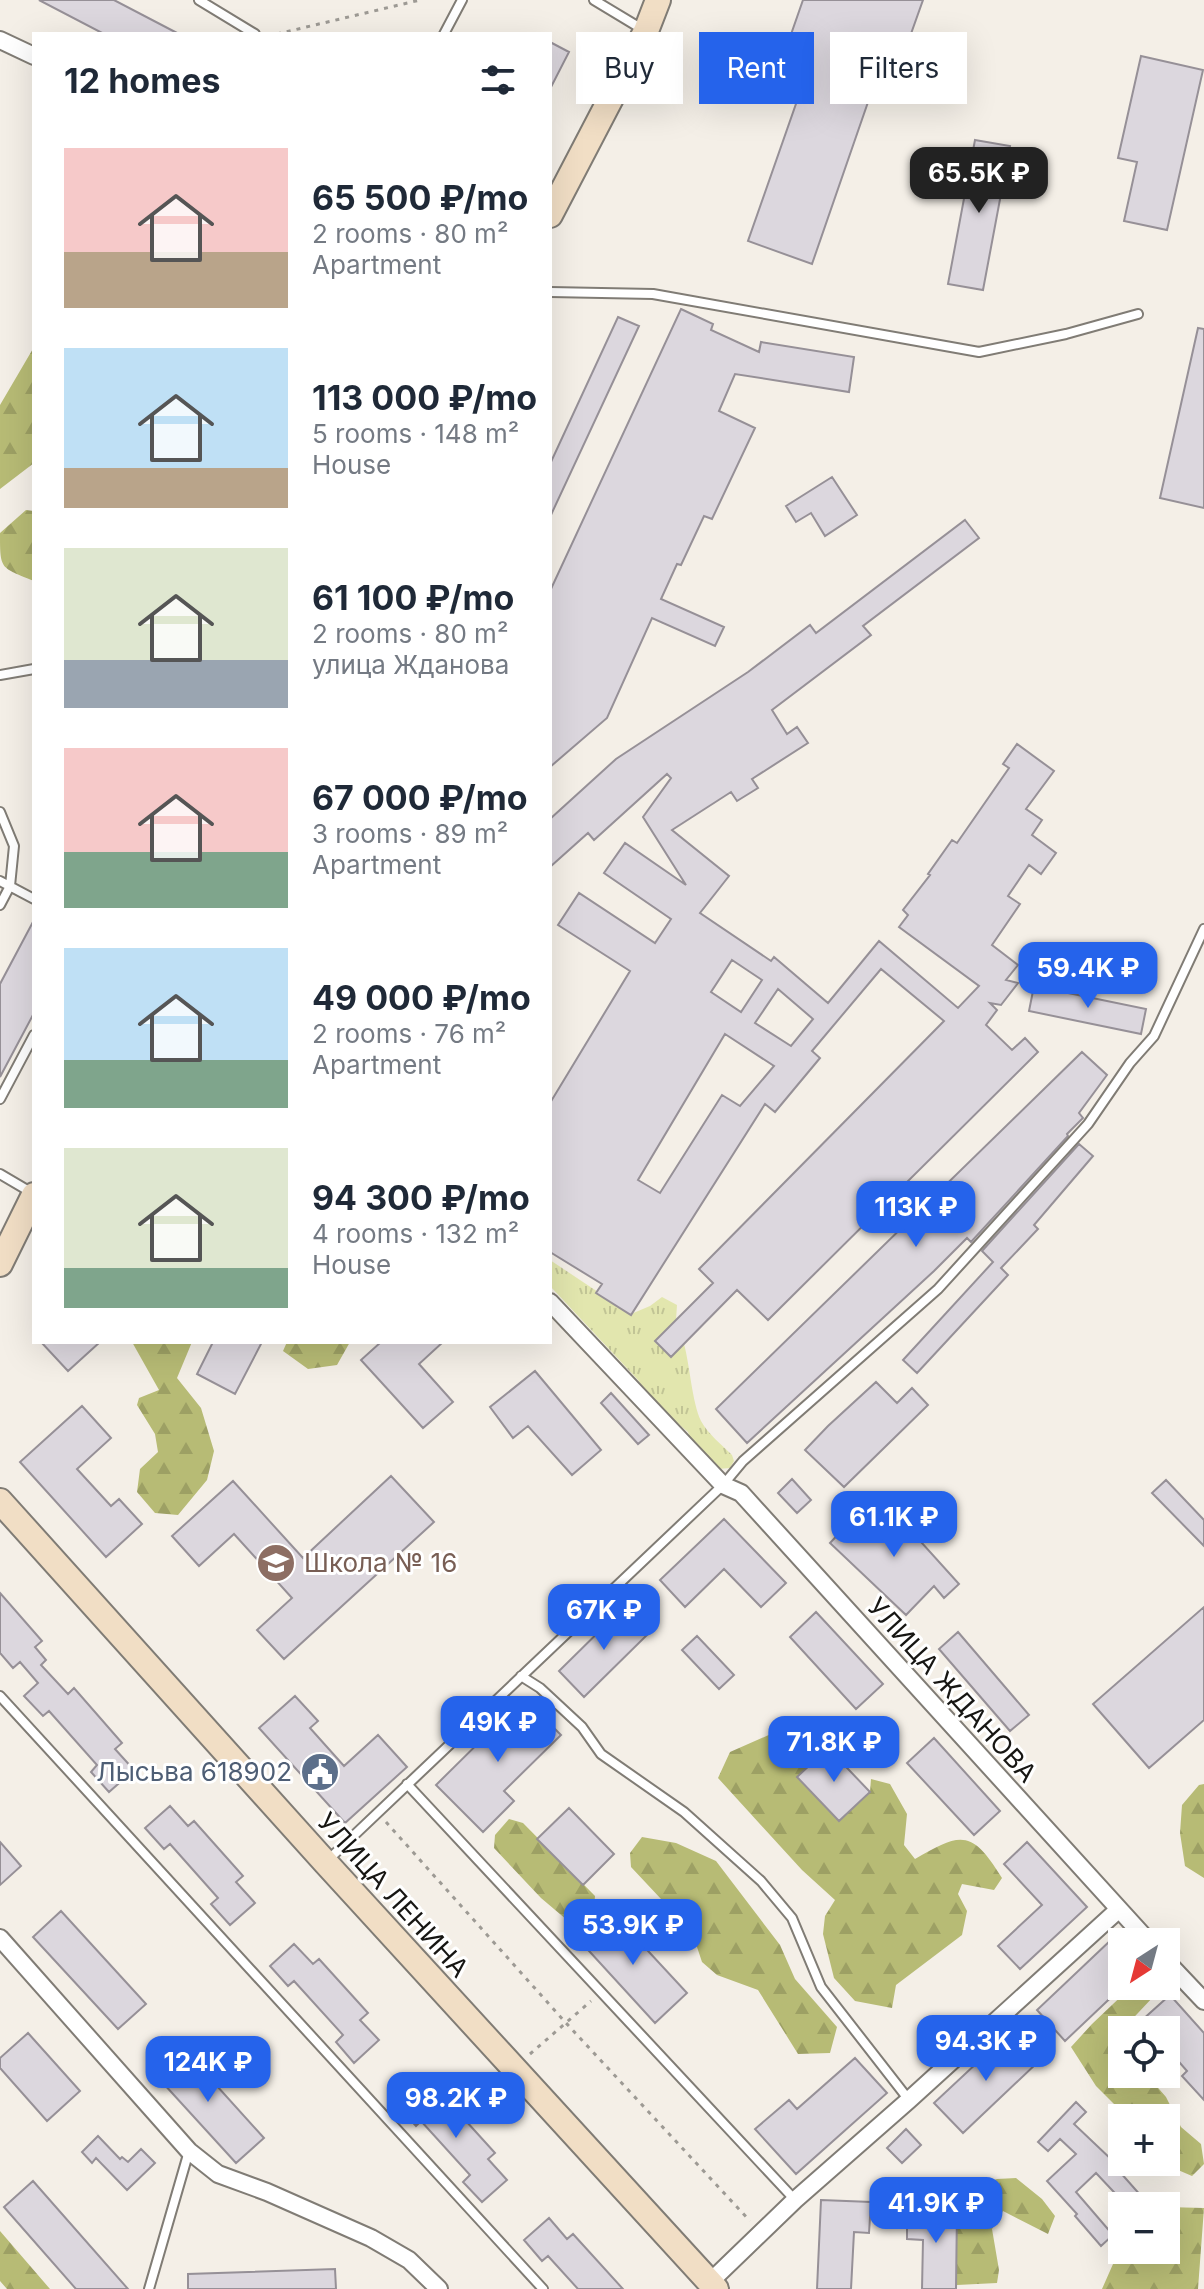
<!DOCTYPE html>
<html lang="en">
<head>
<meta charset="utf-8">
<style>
	body { margin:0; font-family:Inter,sans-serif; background:#f6f6f7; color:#1f2937; height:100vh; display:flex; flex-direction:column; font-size:30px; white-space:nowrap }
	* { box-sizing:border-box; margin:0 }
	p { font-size:26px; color:#747a83 }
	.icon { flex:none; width:44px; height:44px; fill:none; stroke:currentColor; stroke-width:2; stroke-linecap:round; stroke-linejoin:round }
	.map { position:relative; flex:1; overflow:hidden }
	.sheet { position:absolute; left:32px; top:32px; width:520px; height:1312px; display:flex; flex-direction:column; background:#fff; border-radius:0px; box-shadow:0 8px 32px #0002 }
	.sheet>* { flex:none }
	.banner { position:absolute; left:576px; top:32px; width:508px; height:72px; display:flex; gap:16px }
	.needle { width:52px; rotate:216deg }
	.buttons { position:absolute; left:1108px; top:1928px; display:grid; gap:16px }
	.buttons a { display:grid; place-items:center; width:72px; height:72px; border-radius:0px; background:#fff; box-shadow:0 8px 32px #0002; font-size:40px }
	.price { position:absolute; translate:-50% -68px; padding:0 18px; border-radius:16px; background:#2563eb; color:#fff; font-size:26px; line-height:52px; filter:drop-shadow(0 2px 4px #0008) }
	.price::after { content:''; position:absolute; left:50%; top:48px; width:24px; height:18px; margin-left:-12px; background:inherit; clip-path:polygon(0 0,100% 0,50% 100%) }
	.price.current { background:#222; color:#fff }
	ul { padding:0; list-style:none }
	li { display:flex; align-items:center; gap:24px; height:200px; padding:0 32px }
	li span { display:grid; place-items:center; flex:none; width:224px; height:160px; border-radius:0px; color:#555 }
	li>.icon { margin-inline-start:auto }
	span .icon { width:96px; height:96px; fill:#fffc; stroke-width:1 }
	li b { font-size:34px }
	h2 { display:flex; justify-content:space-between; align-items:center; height:96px; padding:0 32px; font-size:34px }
	.chip { padding:0 28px; border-radius:0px; background:#fff; box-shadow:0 8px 32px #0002; font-size:28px; line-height:72px }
	.chip.current { background:#2563eb; color:#fff }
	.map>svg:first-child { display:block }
</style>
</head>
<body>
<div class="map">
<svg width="1204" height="2289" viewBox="0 0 1204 2289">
	<defs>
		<pattern id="grass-tufts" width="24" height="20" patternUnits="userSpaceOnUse" patternTransform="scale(2)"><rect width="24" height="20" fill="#e2e6ae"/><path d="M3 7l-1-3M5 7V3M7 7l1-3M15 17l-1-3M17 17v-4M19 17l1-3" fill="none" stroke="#c1c495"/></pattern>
		<pattern id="forest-firs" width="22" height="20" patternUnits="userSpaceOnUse" patternTransform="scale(2)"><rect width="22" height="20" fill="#b7bb75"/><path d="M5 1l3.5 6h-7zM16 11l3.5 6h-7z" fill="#9da064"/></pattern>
	</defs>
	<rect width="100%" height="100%" fill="#f4efe7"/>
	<path fill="url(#grass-tufts)" d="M550,1260L631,1314L650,1306L662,1297L677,1305L676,1320L655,1342L671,1357L684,1344C690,1366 692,1402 701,1421C708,1434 722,1445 732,1455L734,1461L730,1468L718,1469L692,1446L688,1432L654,1404L638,1380L550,1286Z"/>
	<path fill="url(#forest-firs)" d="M34,347V463L0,489V405Z
		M26,510L34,511V581C0,567 0,570 0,533Z
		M132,1342H192L177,1378L201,1408L214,1451L207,1480L178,1515L155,1513L137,1492L140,1469L158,1452L155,1434L137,1405L139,1398L159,1390Z
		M287,1342H350L337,1365L308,1369L283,1351Z
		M800,1725L814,1732L828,1748L839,1821L870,1792L871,1779L890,1784L907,1814L904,1845L915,1859C961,1832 972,1829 1002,1878L994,1890L962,1884L958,1894L967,1911L962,1935L896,1985L892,2008L855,2001L834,1978L823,1934L825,1916L835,1900L802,1870L718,1778L730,1752L789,1726Z
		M1204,1784V1878L1185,1866L1180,1833L1182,1805L1199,1785Z
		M509,1819L523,1823L595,1896L594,1909L579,1921L567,1920L541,1898L494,1848L495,1835Z
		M642,1837L676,1843L716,1861L780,1945L795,1979L837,2027L830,2053L798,2054L758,1990L717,1975L702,1962L692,1932L631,1867L630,1853Z
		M1132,1986H1149L1152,1987L1154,1996L1122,2030V2074H1146L1166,2097L1181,2127L1201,2144L1204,2164L1192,2176L1178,2170L1166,2157V2118H1128L1096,2086L1071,2047L1092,2024Z
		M1016,2178L1042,2199L1055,2216L1048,2234L1003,2211L992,2229L999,2270L997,2283L957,2285V2209L907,2208L914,2187L935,2179L958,2181L977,2186L997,2179Z
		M1166,2207L1204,2208L1198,2289H1102L1117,2255L1122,2249L1166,2250Z
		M0,2231L50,2289H7L0,2281Z"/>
	<path fill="#dcd7de" stroke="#969097" stroke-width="2" fill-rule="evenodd" d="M39,0H114L179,34H104Z
		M803,0H923L902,59L885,53L812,264L748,241L798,98L772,89Z
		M550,42L569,52L550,89Z
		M1141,56L1203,70L1167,230L1124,221L1137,162L1118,158Z
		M975,140L1010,146L983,290L948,284Z
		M681,309L713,324L711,330L759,352L761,342L854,357L849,392L735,374L719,411L755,428L712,519L704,516L681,565L677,564L661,599L724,627L715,646L652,618L607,718L550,767V591Z
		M618,317L639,326L550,517V464Z
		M1198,328L1204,329V508L1160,498Z
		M832,477L857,515L825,536L811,513L796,522L786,506Z
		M965,520L979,538L863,626L871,635L772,710L787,734L797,727L808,743L752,779L758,788L737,801L731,792L672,830L729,876L700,913L771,961L774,957L828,1003L879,941L958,1008L979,986L899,927L908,915L903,910L930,875L928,874L952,840L957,843L1009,768L1003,764L1017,744L1054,771L1026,809L1042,820L1032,835L1056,853L1041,874L1029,865L1008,896L1020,904L992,945L1018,965L1006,980L1018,983L1001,1005L990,1003L997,1010L986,1025L1012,1050L1025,1038L1038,1052L768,1320L737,1290L671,1357L655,1341L713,1283L699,1269L944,1021L881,969L812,1051L820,1058L775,1112L765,1104L631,1315L596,1293L602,1284L550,1252V1103L630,971L558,925L579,893L655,943L671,919L604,873L625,843L686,885L643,817L671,778L667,774L594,840L588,833L550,867V819L616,759L748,672L810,625L816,633ZM732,960L762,980L741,1012L711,992ZM778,989L813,1019L791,1046L755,1023ZM725,1034L774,1066L740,1106L722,1095L660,1193L638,1180Z
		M34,920V1013L0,1077V984Z
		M1034,986L1146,1009L1141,1034L1029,1011Z
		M1082,1052L1107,1075L1079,1113L1083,1118L1067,1134L1068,1136L971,1242L967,1238L934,1271L747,1443L716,1409Z
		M1079,1144L1093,1156L1034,1225L1038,1229L1001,1268L1008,1275L917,1373L903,1360L993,1262L982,1251Z
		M41,1342H100L68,1371Z
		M213,1342H262L235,1394L197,1374Z
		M381,1342H443L419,1364L453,1402L423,1428L361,1360Z
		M535,1371L601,1450L572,1475L528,1426L513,1438L490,1407Z
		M876,1382L897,1403L912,1388L928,1405L844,1487L805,1450L828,1426Z
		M611,1393L649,1435L638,1444L601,1403Z
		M82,1406L111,1438L77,1469L111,1506L119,1499L142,1524L106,1557L20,1462Z
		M391,1476L434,1522L284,1659L257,1630L292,1598L234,1534L199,1566L172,1536L233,1481L303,1558Z
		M792,1479L811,1500L797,1513L778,1493Z
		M1166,1480L1204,1520V1546L1152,1493Z
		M884,1501L959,1584L944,1598L934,1586L906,1615L830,1543L844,1528L849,1533Z
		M724,1519L786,1583L761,1607L724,1569L685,1607L660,1580Z
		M0,1593L42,1641L35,1647L46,1660L41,1665L68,1694L74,1688L122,1743L115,1749L134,1770L109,1792L91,1772L97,1765L49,1711L43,1716L24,1696L38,1683L20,1662L13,1668L0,1653Z
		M625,1606L650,1632L584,1697L559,1671Z
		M1204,1607V1720L1149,1768L1093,1704Z
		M816,1612L883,1684L856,1709L790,1637Z
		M958,1632L1029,1715L1010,1731L939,1649Z
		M697,1636L734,1675L719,1689L682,1650Z
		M295,1696L318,1721L310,1728L344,1766L378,1735L407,1767L345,1823L259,1728Z
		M524,1698L561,1735L504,1791L514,1801L483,1832L436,1785Z
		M934,1738L1000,1811L974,1835L907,1763Z
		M828,1748L870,1792L839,1821L797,1777Z
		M170,1806L188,1826L194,1821L243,1876L236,1882L255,1903L230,1925L211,1904L218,1898L170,1844L164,1849L145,1828Z
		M569,1808L614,1854L583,1885L537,1839Z
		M0,1842L21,1866L0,1885Z
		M1027,1842L1087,1907L1020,1969L998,1946L1042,1905L1004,1864Z
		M61,1911L146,2004L118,2029L33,1937Z
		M611,1911L687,1993L655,2023L579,1940Z
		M1112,1939L1122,1950V1987L1065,2041L1037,2010Z
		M294,1944L313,1964L319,1959L368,2013L360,2020L379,2040L354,2063L336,2042L343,2035L294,1981L288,1986L270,1966Z
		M1170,1995L1204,2033V2100L1182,2076L1187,2071L1166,2047V2030H1131Z
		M1010,2032L1038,2062L963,2133L934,2103Z
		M28,2033L80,2091L47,2121L0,2068V2058Z
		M180,2045L264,2138L236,2163L152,2071Z
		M855,2058L887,2093L796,2174L755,2129L789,2100L797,2109Z
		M422,2083L440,2104L446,2099L495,2153L488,2159L507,2180L482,2202L463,2182L470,2175L421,2121L416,2126L397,2105Z
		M1076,2102L1086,2112L1074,2124L1113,2161L1112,2163L1150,2206H1127L1096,2173L1076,2192L1113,2235L1101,2246L1075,2216L1077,2214L1047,2181L1076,2154L1060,2139L1048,2151L1038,2142Z
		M906,2129L921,2145L902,2163L887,2148Z
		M98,2136L120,2159L122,2157L128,2162L141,2149L155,2163L127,2190L96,2158L92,2163L82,2152Z
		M33,2181L128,2289H76L4,2207Z
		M821,2200L871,2202L869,2233L854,2232L851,2289H817Z
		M907,2208L957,2209L956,2289H922L923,2240L907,2239Z
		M549,2218L567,2239L573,2234L623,2289H578L548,2256L542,2261L524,2240Z
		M335,2269L336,2289H188V2274Z"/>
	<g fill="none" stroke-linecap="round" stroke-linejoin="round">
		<defs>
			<path id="lane" d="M199,0L255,34
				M594,0L642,29
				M444,34L462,0
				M550,292L653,294L979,352L1066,334L1138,314
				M0,675L34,669
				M0,812L14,846L10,886L0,905
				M0,881L34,899
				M0,1099L34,1035
				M0,1174L34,1194
				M521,1676L540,1688L582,1727L601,1754L684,1812L761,1881L792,1918L821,1987L909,2100
				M0,1696L543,2289
				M407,1784L795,2200
				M328,1860L723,1485L743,1461L938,1289L1088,1124L1130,1063L1154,1036L1204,929
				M149,2289L189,2151"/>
			<path id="street" d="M0,40L34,56
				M550,1302L723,1485L741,1493L1149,1942
				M0,1938L189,2151L218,2174L267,2192L371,2238L409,2260L439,2289
				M1166,1961L1204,2001
				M710,2282L795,2200L909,2100L1118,1910"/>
			<path id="secondary" d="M550,215L646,31L658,0
				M0,1264L34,1195
				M0,1501L325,1862L716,2289"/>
		</defs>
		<use href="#lane" stroke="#807c75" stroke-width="12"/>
		<use href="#street" stroke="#807c75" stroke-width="20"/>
		<use href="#secondary" stroke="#807c75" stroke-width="28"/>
		<path stroke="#9d9a94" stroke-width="3" stroke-dasharray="4 6" stroke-linecap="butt" d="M277,34L420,0
			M386,1822L566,2023L750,2221
			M530,2054L591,2001
			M478,2098L497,2082"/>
		<use href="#lane" stroke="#fff" stroke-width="8"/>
		<use href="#street" stroke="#fff" stroke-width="16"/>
		<use href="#secondary" stroke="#f1dec5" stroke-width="24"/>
	</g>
	<defs>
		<symbol id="school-disc" viewBox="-11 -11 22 22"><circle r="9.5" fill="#8d6e63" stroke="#fff"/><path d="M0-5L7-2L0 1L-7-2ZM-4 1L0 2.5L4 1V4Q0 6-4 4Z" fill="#fff"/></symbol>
		<symbol id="civic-disc" viewBox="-11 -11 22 22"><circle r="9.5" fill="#5c6f8a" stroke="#fff"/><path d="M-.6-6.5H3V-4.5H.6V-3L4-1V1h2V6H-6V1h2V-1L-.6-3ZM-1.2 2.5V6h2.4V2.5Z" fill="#fff"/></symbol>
	</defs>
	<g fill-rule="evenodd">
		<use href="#school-disc" x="254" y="1541" width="44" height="44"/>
		<use href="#civic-disc" x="298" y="1750" width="44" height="44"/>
	</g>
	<g text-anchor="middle" stroke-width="6" stroke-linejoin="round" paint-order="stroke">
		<g font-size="26" fill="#785e54" stroke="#fff" text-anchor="start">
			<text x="304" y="1572">Школа № 16</text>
		</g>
		<g font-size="26" fill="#161512" stroke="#fff">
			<text transform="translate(952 1690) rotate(48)" y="9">УЛИЦА ЖДАНОВА</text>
			<text transform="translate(393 1895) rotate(48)" y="9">УЛИЦА ЛЕНИНА</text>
		</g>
		<g font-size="26" fill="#4e5e75" stroke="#fff" text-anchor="end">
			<text x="292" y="1781">Лысьва 618902</text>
		</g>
	</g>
</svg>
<div class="buttons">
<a><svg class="needle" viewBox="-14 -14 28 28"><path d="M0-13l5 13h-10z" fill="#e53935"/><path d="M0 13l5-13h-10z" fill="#747a83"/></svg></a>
<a><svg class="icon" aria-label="locate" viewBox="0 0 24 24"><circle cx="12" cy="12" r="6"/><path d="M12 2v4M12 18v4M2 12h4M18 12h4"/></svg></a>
<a>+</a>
<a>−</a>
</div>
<b class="price current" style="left:979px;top:215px">65.5K ₽</b>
<b class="price" style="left:1088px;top:1010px">59.4K ₽</b>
<b class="price" style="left:916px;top:1249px">113K ₽</b>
<b class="price" style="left:894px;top:1559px">61.1K ₽</b>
<b class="price" style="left:604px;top:1652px">67K ₽</b>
<b class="price" style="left:498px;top:1764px">49K ₽</b>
<b class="price" style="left:834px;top:1784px">71.8K ₽</b>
<b class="price" style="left:633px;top:1967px">53.9K ₽</b>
<b class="price" style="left:986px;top:2083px">94.3K ₽</b>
<b class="price" style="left:208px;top:2104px">124K ₽</b>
<b class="price" style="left:456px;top:2140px">98.2K ₽</b>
<b class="price" style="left:936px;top:2245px">41.9K ₽</b>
<div class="banner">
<a class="chip">Buy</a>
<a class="chip current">Rent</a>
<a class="chip">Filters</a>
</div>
<section class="sheet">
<h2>12 homes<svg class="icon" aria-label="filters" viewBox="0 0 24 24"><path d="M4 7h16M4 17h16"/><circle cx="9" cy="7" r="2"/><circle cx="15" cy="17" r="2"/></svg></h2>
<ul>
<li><span style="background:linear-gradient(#f6c9c9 65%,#b9a48a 0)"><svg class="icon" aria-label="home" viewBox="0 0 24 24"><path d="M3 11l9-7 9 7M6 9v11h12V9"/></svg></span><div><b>65 500 ₽/mo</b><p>2 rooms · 80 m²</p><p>Apartment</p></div></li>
<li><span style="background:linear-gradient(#bfe0f5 75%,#b9a48a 0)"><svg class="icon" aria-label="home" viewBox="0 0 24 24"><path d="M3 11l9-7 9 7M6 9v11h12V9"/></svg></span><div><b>113 000 ₽/mo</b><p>5 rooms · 148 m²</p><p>House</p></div></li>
<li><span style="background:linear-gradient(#dfe7d0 70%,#9aa5b1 0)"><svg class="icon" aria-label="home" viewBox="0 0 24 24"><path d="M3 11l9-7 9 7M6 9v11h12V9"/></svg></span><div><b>61 100 ₽/mo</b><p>2 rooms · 80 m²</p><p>улица Жданова</p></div></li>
<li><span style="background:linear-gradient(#f6c9c9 65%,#7fa58c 0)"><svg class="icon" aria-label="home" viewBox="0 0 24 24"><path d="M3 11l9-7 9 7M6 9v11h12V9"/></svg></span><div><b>67 000 ₽/mo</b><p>3 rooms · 89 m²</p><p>Apartment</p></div></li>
<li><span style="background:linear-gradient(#bfe0f5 70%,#7fa58c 0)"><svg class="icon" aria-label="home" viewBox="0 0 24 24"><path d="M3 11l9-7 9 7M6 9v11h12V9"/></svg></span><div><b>49 000 ₽/mo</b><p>2 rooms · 76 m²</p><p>Apartment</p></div></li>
<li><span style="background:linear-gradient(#dfe7d0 75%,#7fa58c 0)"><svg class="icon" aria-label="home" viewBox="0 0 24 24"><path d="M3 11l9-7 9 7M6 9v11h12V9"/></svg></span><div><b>94 300 ₽/mo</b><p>4 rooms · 132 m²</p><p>House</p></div></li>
</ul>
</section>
</div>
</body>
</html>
